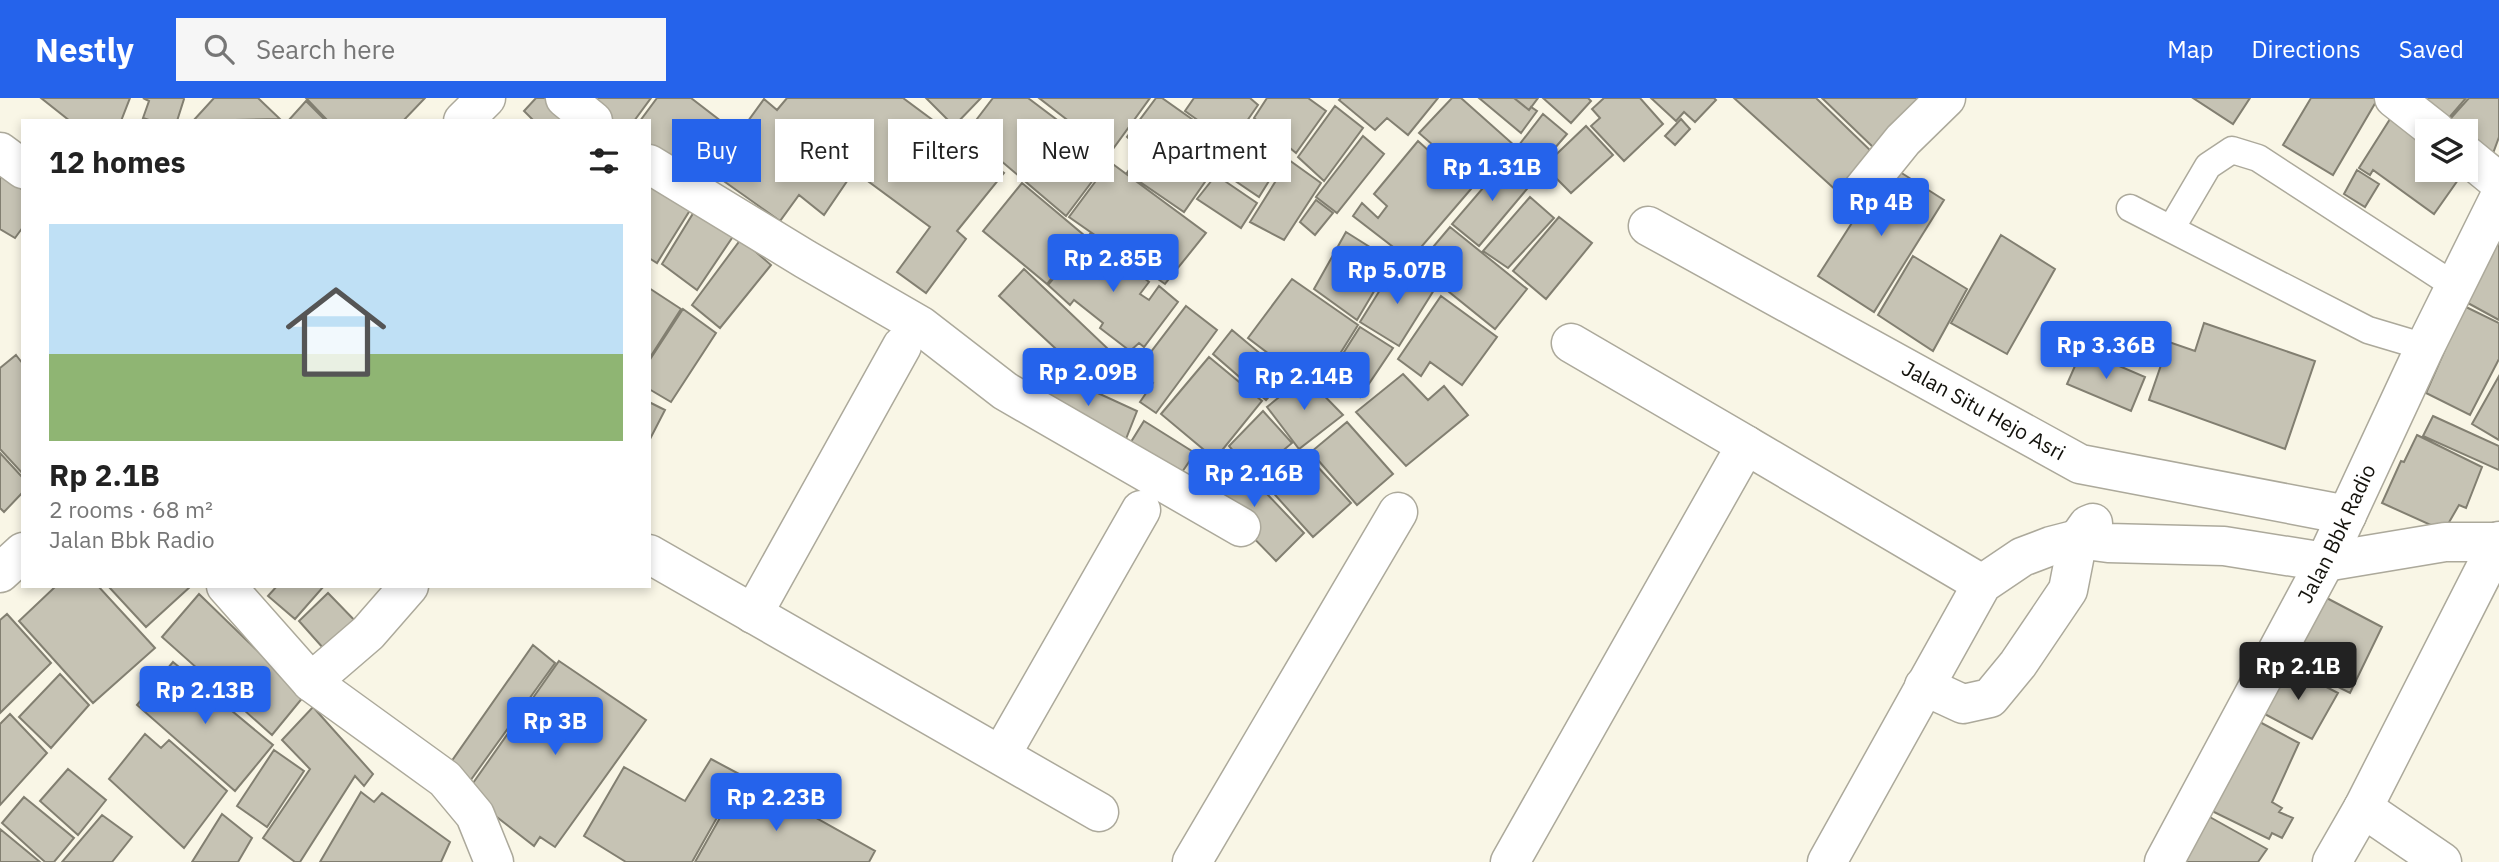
<!DOCTYPE html>
<html lang="en">
<head>
<meta charset="utf-8">
<style>
	body { margin:0; font-family:"IBM Plex Sans",sans-serif; background:#f6f6f6; color:#222; height:100vh; display:flex; flex-direction:column; font-size:26px; white-space:nowrap }
	* { box-sizing:border-box; margin:0 }
	p { font-size:23px; color:#767676 }
	.icon { flex:none; width:38px; height:38px; fill:none; stroke:currentColor; stroke-width:2; stroke-linecap:round; stroke-linejoin:round }
	.map { position:relative; flex:1; overflow:hidden }
	.sheet { position:absolute; left:21px; top:21px; width:630px; height:469px; display:flex; flex-direction:column; background:#fff; border-radius:0px; box-shadow:0 4px 10px #0003 }
	.sheet>* { flex:none }
	.hud { position:absolute; left:672px; top:21px; width:665px; height:63px; display:flex; gap:14px }
	.controls { position:absolute; left:2415px; top:21px; display:grid; gap:14px }
	.controls a { display:grid; place-items:center; width:63px; height:63px; border-radius:0px; background:#fff; box-shadow:0 4px 10px #0003; font-size:35px }
	.price { position:absolute; translate:-50% -60px; padding:0 16px; border-radius:7px; background:#2563eb; color:#fff; font-size:23px; line-height:46px; filter:drop-shadow(0 2px 4px #0008) }
	.price::after { content:''; position:absolute; left:50%; top:42px; width:21px; height:16px; margin-left:-10px; background:inherit; clip-path:polygon(0 0,100% 0,50% 100%) }
	.price.active { background:#222; color:#fff }
	ul { padding:0; list-style:none }
	li { display:grid; align-content:center; gap:14px; height:371px; padding:0 28px }
	li+li { border-top:2px solid #e0e0e0 }
	li span { display:grid; place-items:center; height:217px; border-radius:0px; color:#555 }
	li>.icon { margin-inline-start:auto }
	span .icon { width:126px; height:126px; fill:#fffc; stroke-width:1 }
	li b { font-size:30px }
	h2 { display:flex; justify-content:space-between; align-items:center; height:84px; padding:0 28px; font-size:30px }
	.chip { padding:0 24px; border-radius:0px; background:#fff; box-shadow:0 4px 10px #0003; font-size:24px; line-height:63px }
	.chip.active { background:#2563eb; color:#fff }
	header { display:flex; align-items:center; gap:42px; box-sizing:border-box; height:98px; padding:0 35px; background:#2563eb; color:#fff }
	header strong { font-size:33px }
	nav { display:flex; gap:38px; margin-inline-start:auto; font-size:24px }
	.search { width:490px; height:63px; background:#f6f6f6; display:flex; align-items:center; gap:18px; box-sizing:border-box; padding:0 24px; border-radius:0px; color:#767676; font-size:26px }
	.map>svg:first-child { display:block }
</style>
</head>
<body>
<header>
<strong>Nestly</strong>
<div class="search"><svg class="icon" aria-label="search" viewBox="0 0 24 24"><circle cx="10" cy="10" r="6"/><path d="M15 15l6 6"/></svg>Search here</div>
<nav><a>Map</a><a>Directions</a><a>Saved</a></nav>
</header>
<div class="map">
<svg width="2499" height="764" viewBox="0 0 2499 764">
	<rect width="100%" height="100%" fill="#f9f6e6"/>
	<path fill="#c6c3b4" stroke="#827f71" stroke-width="2" d="M41,0H130L121,23H70Z
		M143,0H183L184,1L177,23H152L143,20L149,3Z
		M214,0H258L280,21L193,23Z
		M306,0H425L403,23H328Z
		M536,0H553L574,23H534L524,13Z
		M574,0H651L634,23H602Z
		M657,0H691L726,27L710,48L691,34L662,71L649,61V23H640Z
		M787,0H903L1004,75L957,133L966,141L926,195L897,174L930,129L854,73L824,117L799,97L780,123L711,74L764,1L777,12Z
		M926,0H981L954,28Z
		M993,0H1028L1109,61L1066,118L967,34Z
		M1039,0H1150L1110,55Z
		M1156,0H1162L1230,48L1184,114L1127,75L1141,52L1127,39Z
		M1194,0H1250L1258,7L1231,46L1185,13Z
		M1267,0H1308L1326,13L1296,55L1254,20Z
		M1341,0H1438L1408,37L1387,20L1375,32L1339,2Z
		M1452,0H1461L1515,48L1479,87L1419,35Z
		M1479,0H1514L1529,12L1531,9L1537,13L1521,35Z
		M1514,0H1538L1529,12Z
		M1543,0H1588L1591,3L1571,25Z
		M1604,0H1640L1663,26L1624,63L1591,28L1600,20L1592,11Z
		M1651,0H1714L1716,2L1695,24L1684,14L1676,23Z
		M1734,0H1816L1872,54L1838,94Z
		M1822,0H1917L1920,3L1875,51Z
		M2193,0H2250L2233,26Z
		M2311,0H2374L2377,2L2333,77L2283,47Z
		M2402,0H2466L2441,29Z
		M2469,0H2499V39L2488,69L2466,50V33H2446L2442,30Z
		M306,3L326,23H288Z
		M1335,8L1363,30L1324,83L1298,59Z
		M2397,10L2427,35V72H2465L2434,116L2373,72L2370,77L2359,70Z
		M1543,16L1567,36L1541,66L1519,47Z
		M1681,21L1690,31L1675,47L1665,38Z
		M1586,28L1613,57L1571,95L1544,68Z
		M1249,34L1284,59L1259,99L1222,74Z
		M1363,38L1384,56L1337,115L1316,99Z
		M1418,43L1471,91L1410,162L1353,118L1362,105L1378,120L1387,108L1374,96Z
		M1289,62L1321,85L1284,142L1250,124Z
		M1507,62L1532,85L1479,148L1452,126Z
		M1110,64L1206,135L1165,186L1069,119Z
		M1889,67L1944,102L1874,214L1818,178Z
		M649,70L697,101L657,165L649,160Z
		M2357,72L2379,86L2365,109L2344,96Z
		M0,77L23,92V129L15,140L0,131Z
		M1216,77L1257,105L1241,130L1197,101Z
		M1022,85L1085,138L1047,186L983,133Z
		M1530,99L1554,120L1508,170L1483,153Z
		M1316,102L1333,115L1315,137L1300,124Z
		M697,109L736,134L697,192L662,166Z
		M1559,119L1592,145L1546,201L1513,173Z
		M1450,129L1527,191L1495,231L1417,168Z
		M1346,134L1392,163L1357,222L1314,191Z
		M1090,136L1149,184L1140,196L1149,202L1159,188L1178,204L1144,249L1139,245L1130,253L1100,230L1103,225L1074,202L1070,207L1048,187Z
		M2001,137L2055,171L2007,256L1951,225Z
		M741,141L771,167L720,230L692,207Z
		M2496,144L2499,146V222L2466,204Z
		M1913,158L1967,191L1933,253L1878,217Z
		M1395,168L1434,192L1399,248L1360,224Z
		M1024,171L1107,250L1082,275L999,198Z
		M1292,181L1358,227L1326,278L1301,261L1293,274L1248,240Z
		M649,190L681,211L649,261Z
		M1441,198L1497,239L1462,287L1430,264L1421,278L1398,261Z
		M1186,208L1217,232L1156,315L1140,304L1153,285L1138,271Z
		M2464,208L2499,225V261L2470,317L2426,295Z
		M683,211L716,235L671,304L649,291V263Z
		M2204,225L2315,263L2285,351L2149,302L2169,244L2195,253Z
		M1360,229L1393,250L1360,299L1330,276Z
		M1232,232L1287,278L1266,302L1213,256Z
		M2082,252L2145,279L2131,313L2067,286Z
		M16,257L23,266V376L0,351V270Z
		M1209,259L1262,303L1215,361L1161,316Z
		M1052,274L1137,313L1124,346L1040,307Z
		M1403,276L1428,302L1444,288L1468,317L1406,368L1356,314Z
		M1305,278L1343,317L1299,351L1267,309Z
		M2499,278V342L2472,326Z
		M649,304L665,312L649,343Z
		M1263,313L1292,345L1254,377L1229,348Z
		M2433,318L2499,348V372L2423,338Z
		M1144,323L1195,355L1176,383L1126,352Z
		M1347,324L1393,376L1357,407L1311,354Z
		M2417,337L2482,369L2466,410L2459,407L2444,433L2382,405L2401,363L2404,364Z
		M0,355L23,380V394L4,414L0,410Z
		M1305,355L1351,405L1313,439L1267,388Z
		M1232,359L1304,435L1276,463L1203,388Z
		M56,488H98L155,550L93,605L19,523Z
		M108,488H191L146,529Z
		M277,488H324L295,521L268,498Z
		M328,495L363,531L332,560L299,523Z
		M199,496L304,598L272,637L162,539Z
		M2321,497L2382,529L2350,595L2286,563Z
		M7,516L51,565L0,615V522Z
		M533,547L555,565L465,690L444,674Z
		M559,563L646,622L555,749L540,739L534,748L466,695Z
		M173,564L273,647L235,693L137,607Z
		M2284,567L2338,595L2312,641L2259,613Z
		M60,576L89,607L51,650L19,619Z
		M313,609L373,676L364,688L355,678L300,764H295L263,740L310,671L282,642Z
		M10,616L47,655L0,707V626Z
		M2256,622L2299,645L2272,704L2282,710L2279,714L2293,720L2282,740L2272,735L2269,741L2212,713Z
		M145,636L161,650L169,642L227,693L184,750L109,681Z
		M274,652L304,673L267,729L237,708Z
		M711,661L741,677L692,764H626L584,738L624,669L685,703Z
		M68,671L106,702L78,737L40,703Z
		M743,679L875,753L869,764H695Z
		M361,694L374,704L382,695L450,744L441,764H320Z
		M24,699L74,740L54,764H45L2,725Z
		M222,716L252,740L238,764H192Z
		M102,717L132,739L112,764H62Z
		M2208,718L2267,751L2258,764H2180Z
		M0,731L40,764H0Z"/>
	<g fill="none" stroke-linecap="round" stroke-linejoin="round">
		<defs>
			<path id="service" d="M2130,110L2368,232L2425,249
				M2171,131L2208,68L2232,52L2258,60L2455,188"/>
			<g id="minor">
				<path d="M565,0L593,23"/>
				<path d="M2394,0L2436,33"/>
				<path d="M463,23L486,0"/>
				<path d="M0,54L23,71"/>
				<path d="M2466,57L2499,84"/>
				<path d="M649,66L805,161L921,228L1005,293L1241,429"/>
				<path d="M1861,94L1903,42L1946,0"/>
				<path id="s1" d="M1648,128L2080,366L2347,417"/>
				<path d="M1746,347L1982,486"/>
				<path d="M649,456L1099,714"/>
				<path d="M0,475L23,454"/>
				<path d="M226,488L311,584L445,681L475,717L494,764"/>
				<path d="M753,516L902,248"/>
				<path d="M311,584L368,535L409,488"/>
				<path d="M1924,588L1963,606L1990,600L2018,566L2068,492L2078,441L2088,427L2093,425"/>
				<path d="M1001,657L1141,412"/>
				<path d="M2363,710L2442,764"/>
				<path d="M1192,764L1398,414"/>
				<path d="M1510,764L1746,347L1571,245"/>
				<path d="M1827,764L1982,486L2022,459L2051,448L2078,441L2108,445L2224,448L2325,464L2445,444H2499"/>
				<path id="s2" d="M2164,764L2325,464L2425,249L2499,100"/>
				<path d="M2332,764L2363,710L2499,443"/>
			</g>
		</defs>
		<use href="#service" stroke="#aca99b" stroke-width="29"/>
		<use href="#minor" stroke="#aca99b" stroke-width="41"/>
		<use href="#service" stroke="#fff" stroke-width="26"/>
		<use href="#minor" stroke="#fff" stroke-width="38"/>
	</g>
	<g text-anchor="middle" stroke-width="5" stroke-linejoin="round" paint-order="stroke">
		<g font-size="21" fill="#13120c" stroke="#f9f6e6">
			<text dy="7" stroke="none"><textPath href="#s1" startOffset="383">Jalan Situ Hejo Asri</textPath></text>
			<text dy="7" stroke="none"><textPath href="#s2" startOffset="371">Jalan Bbk Radio</textPath></text>
		</g>
	</g>
</svg>
<div class="controls">
<a><svg class="icon" aria-label="layers" viewBox="0 0 24 24"><path d="M12 4l9 5-9 5-9-5zM3 14l9 5 9-5"/></svg></a>
</div>
<b class="price" style="left:1492px;top:105px">Rp 1.31B</b>
<b class="price" style="left:1881px;top:140px">Rp 4B</b>
<b class="price" style="left:1113px;top:196px">Rp 2.85B</b>
<b class="price" style="left:1397px;top:208px">Rp 5.07B</b>
<b class="price" style="left:2106px;top:283px">Rp 3.36B</b>
<b class="price" style="left:1088px;top:310px">Rp 2.09B</b>
<b class="price" style="left:1304px;top:314px">Rp 2.14B</b>
<b class="price" style="left:1254px;top:411px">Rp 2.16B</b>
<b class="price active" style="left:2298px;top:604px">Rp 2.1B</b>
<b class="price" style="left:205px;top:628px">Rp 2.13B</b>
<b class="price" style="left:555px;top:659px">Rp 3B</b>
<b class="price" style="left:776px;top:735px">Rp 2.23B</b>
<div class="hud">
<a class="chip active">Buy</a>
<a class="chip">Rent</a>
<a class="chip">Filters</a>
<a class="chip">New</a>
<a class="chip">Apartment</a>
</div>
<section class="sheet">
<h2>12 homes<svg class="icon" aria-label="filters" viewBox="0 0 24 24"><path d="M4 7h16M4 17h16"/><circle cx="9" cy="7" r="2"/><circle cx="15" cy="17" r="2"/></svg></h2>
<ul>
<li><span style="background:linear-gradient(#bfe0f5 60%,#8fb573 0)"><svg class="icon" aria-label="home" viewBox="0 0 24 24"><path d="M3 11l9-7 9 7M6 9v11h12V9"/></svg></span><div><b>Rp 2.1B</b><p>2 rooms · 68 m²</p><p>Jalan Bbk Radio</p></div></li>
</ul>
</section>
</div>
</body>
</html>
